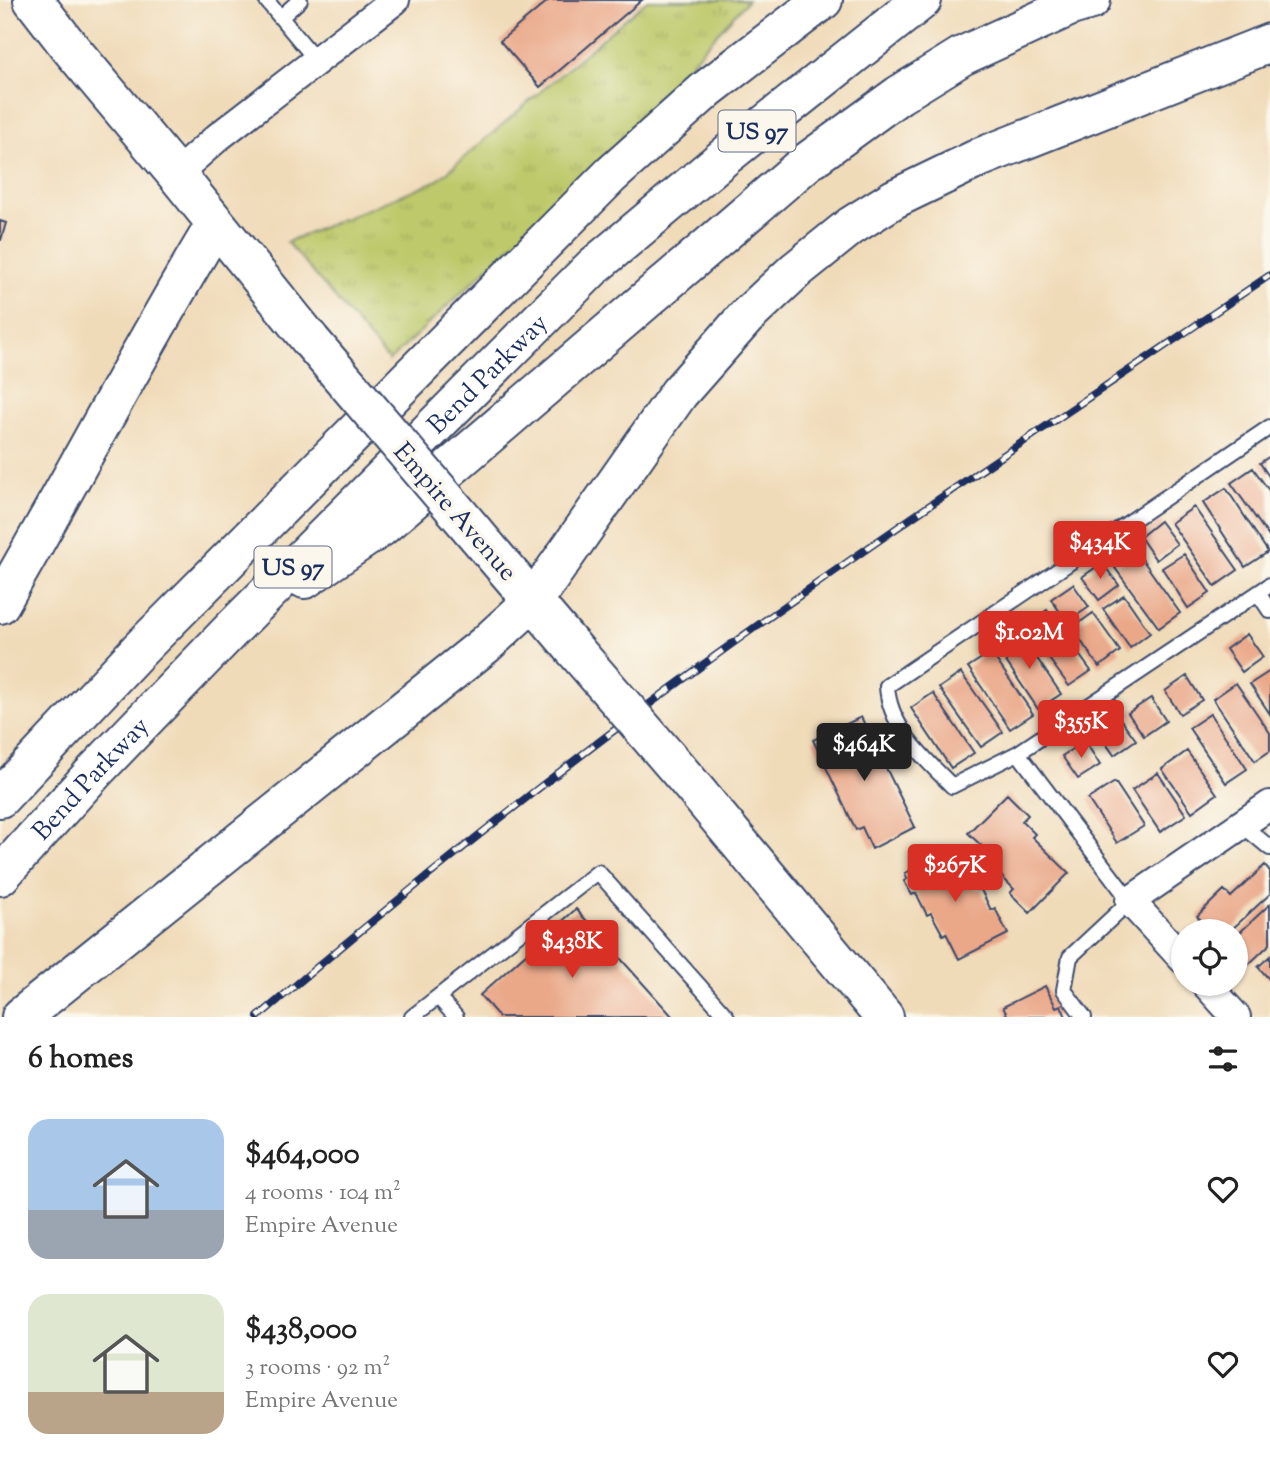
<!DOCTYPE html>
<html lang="en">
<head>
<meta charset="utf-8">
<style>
	body { margin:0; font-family:"Sorts Mill Goudy",serif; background:#f2f2f2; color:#222; height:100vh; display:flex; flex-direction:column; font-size:26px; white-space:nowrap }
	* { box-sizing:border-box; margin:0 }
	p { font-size:23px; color:#767676 }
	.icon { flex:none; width:38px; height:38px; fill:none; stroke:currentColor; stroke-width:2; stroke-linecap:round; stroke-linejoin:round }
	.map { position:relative; height:1017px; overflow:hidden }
	.sheet { display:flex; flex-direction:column; background:#fff; flex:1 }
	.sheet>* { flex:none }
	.fabs { position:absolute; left:1171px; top:919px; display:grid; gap:14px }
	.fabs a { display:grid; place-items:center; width:77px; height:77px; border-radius:50%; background:#fff; box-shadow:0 2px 5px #0004; font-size:35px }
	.price { position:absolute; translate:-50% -60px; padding:0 16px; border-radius:7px; background:#d93025; color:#fff; font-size:23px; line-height:46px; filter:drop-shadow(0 2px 4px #0008) }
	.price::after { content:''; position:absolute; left:50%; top:42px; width:21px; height:16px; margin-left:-10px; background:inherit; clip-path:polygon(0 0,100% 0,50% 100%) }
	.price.active { background:#222; color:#fff }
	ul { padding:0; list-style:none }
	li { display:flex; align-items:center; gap:21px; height:175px; padding:0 28px }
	li span { display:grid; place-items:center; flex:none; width:196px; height:140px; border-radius:21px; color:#555 }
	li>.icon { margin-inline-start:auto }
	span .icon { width:84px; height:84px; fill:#fffc; stroke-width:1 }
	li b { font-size:30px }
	h2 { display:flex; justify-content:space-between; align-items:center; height:84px; padding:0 28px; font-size:30px }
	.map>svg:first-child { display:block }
</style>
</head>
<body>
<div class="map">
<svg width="1270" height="1017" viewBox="0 0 1270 1017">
	<defs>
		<pattern id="grass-tufts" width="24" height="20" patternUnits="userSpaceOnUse" patternTransform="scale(1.75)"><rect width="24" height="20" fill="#bdc96a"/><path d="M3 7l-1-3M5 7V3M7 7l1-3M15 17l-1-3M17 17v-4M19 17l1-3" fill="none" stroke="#a2ad5e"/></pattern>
	</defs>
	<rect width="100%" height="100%" fill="#fbf7ec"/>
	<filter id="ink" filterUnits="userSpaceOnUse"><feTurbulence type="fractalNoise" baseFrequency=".0143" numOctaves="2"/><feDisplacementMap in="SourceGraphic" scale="14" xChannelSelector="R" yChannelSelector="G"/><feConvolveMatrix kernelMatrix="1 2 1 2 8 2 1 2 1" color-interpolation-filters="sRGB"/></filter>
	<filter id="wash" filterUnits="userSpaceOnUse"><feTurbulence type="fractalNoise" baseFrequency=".00686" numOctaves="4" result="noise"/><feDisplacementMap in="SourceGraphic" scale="28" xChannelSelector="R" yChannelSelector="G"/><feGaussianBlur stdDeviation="1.57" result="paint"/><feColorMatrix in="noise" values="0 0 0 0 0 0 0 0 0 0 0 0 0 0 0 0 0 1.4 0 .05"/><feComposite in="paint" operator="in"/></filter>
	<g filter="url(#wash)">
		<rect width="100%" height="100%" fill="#f0dbb9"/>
		<path fill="url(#grass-tufts)" stroke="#6c7c64" stroke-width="2" d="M647,0H748L601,161L389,361L287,242L438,180Z"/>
		<g id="blocks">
			<path fill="#eaa889" d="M549,0H642L540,87L500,41Z
				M0,221L6,223L1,240H0Z
				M1270,456V478L1260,463Z
				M1253,468L1270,492V538L1231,483Z
				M1226,488L1268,552L1245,567L1203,503Z
				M1194,507L1238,570L1215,586L1171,523Z
				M1160,521L1177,544L1156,560L1140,537Z
				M1137,552L1180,613L1159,628L1115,568Z
				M1184,554L1210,593L1188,608L1162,568Z
				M1102,563L1119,585L1099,600L1082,577Z
				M1073,584L1089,607L1067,622L1051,599Z
				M1124,595L1150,633L1130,648L1103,609Z
				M1047,610L1091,671L1069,686L1025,626Z
				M1093,613L1120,651L1099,667L1072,628Z
				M1020,633L1061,694L1038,709L997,648Z
				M1247,634L1263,657L1242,672L1226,649Z
				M991,652L1033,714L1010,729L968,667Z
				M1270,671V714L1250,684Z
				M961,673L1003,732L981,747L939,688Z
				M1187,676L1202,700L1180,714L1165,691Z
				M1236,683L1270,733V751L1255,761L1213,699Z
				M933,693L974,753L951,768L911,708Z
				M1151,698L1166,721L1144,736L1128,713Z
				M1210,714L1247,769L1226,783L1189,728Z
				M861,717L915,827L872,849L862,827L856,830L813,740Z
				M1119,717L1136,740L1114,755L1098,732Z
				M1085,741L1100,765L1078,779L1062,756Z
				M1187,751L1217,794L1192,812L1162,769Z
				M1158,773L1186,815L1160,832L1132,790Z
				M1115,782L1144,826L1117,843L1088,799Z
				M1007,794L1028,815L1022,821L1035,834L1032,837L1069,873L1030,913L1010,893L1014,889L997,872L1000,869L984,854L987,851L968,833Z
				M950,850L961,872L966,870L977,890L980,888L991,910L995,908L1008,934L959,959L946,933L943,935L931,913L927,915L916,893L912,895L904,881L907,879L905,873Z
				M1265,865L1270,871V894L1230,931H1219L1211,922L1207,926L1197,916L1224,890L1231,897Z
				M1270,904V944L1249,964L1236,949V936Z
				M576,909L673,1017H499L480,995Z
				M1270,956V980L1258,967Z
				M1045,986L1056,1007L1061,1005L1066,1017H1008L1003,1007Z"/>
		</g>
	</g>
	<g filter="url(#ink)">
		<use href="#blocks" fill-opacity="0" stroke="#3b496c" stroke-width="2"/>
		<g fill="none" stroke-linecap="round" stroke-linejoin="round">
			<defs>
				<path id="service" d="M266,0L317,61
					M281,17L300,0
					M1270,427L887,686C889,727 924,758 952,786L1018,753L1270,585
					M1258,593L1270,611
					M1018,753L1130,901L1070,957L1064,990L1084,1017
					M1241,824L1270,848
					M438,997L456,1017
					M412,1017L598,872L727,1017"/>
				<path id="minor" d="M176,174L218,137L395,0
					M1183,959L1130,901L1270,805
					M1206,984L1236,1017"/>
				<g id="trunk">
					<path d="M33,0L67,44L176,174L311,341"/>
					<path d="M486,546L573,648"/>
					<path d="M305,579L380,528L807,162L899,95L962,56L1071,6L1091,0"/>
					<path d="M0,604C73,478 140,349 215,225"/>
					<path d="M688,781L884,1017"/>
					<path d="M0,798L138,651L611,175L707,89L823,0"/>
					<path id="s1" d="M0,876L97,769L234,627L594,266L728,154L922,0"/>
					<path d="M21,1017L485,645L534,600L679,393L746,317L795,271L851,226L894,199L981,157L1270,43"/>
				</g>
			</defs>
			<use href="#service" stroke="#3b496c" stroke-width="18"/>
			<use href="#minor" stroke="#3b496c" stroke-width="32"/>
			<use href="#trunk" stroke="#3b496c" stroke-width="42"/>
			<use href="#service" stroke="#fff" stroke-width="14"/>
			<use href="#minor" stroke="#fff" stroke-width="28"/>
			<use href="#trunk" stroke="#fff" stroke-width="38"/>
			<defs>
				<path id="rail" d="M258,1017C399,897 543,781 693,672C881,535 1077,406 1270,275"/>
			</defs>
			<use href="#rail" stroke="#1b2f5e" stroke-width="8"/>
			<use href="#rail" stroke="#fbf7ec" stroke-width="5" stroke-dasharray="16" stroke-linecap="butt"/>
			<defs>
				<path id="trunk-bridge" d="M311,341L486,546
					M573,648L688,781"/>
			</defs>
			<use href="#trunk-bridge" stroke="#3b496c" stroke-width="42" stroke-linecap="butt"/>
			<use href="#trunk-bridge" stroke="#fff" stroke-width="38"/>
		</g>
	</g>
	<g text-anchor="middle" stroke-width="7" stroke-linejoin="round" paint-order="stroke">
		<g fill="#fbf7ec" stroke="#5e6b89" stroke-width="2">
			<rect x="718.5" y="110.5" width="77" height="41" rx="5"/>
			<rect x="254.5" y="546.5" width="77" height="41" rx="5"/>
		</g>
		<g font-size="24" font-weight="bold" fill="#1b2f5e">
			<text x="757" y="139">US 97</text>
			<text x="293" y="575">US 97</text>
		</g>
		<g font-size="26" fill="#1b2f5e" stroke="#fbf7ec">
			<text dy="9" stroke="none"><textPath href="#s1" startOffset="700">Bend Parkway</textPath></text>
			<text transform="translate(456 511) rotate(49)" y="9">Empire Avenue</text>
			<text dy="9" stroke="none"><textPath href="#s1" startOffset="133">Bend Parkway</textPath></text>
		</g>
	</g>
</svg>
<div class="fabs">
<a><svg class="icon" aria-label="locate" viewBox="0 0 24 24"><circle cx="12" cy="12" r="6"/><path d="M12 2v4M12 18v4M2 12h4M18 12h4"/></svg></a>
</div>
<b class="price" style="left:1100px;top:581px">$434K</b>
<b class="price" style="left:1029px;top:671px">$1.02M</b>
<b class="price" style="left:1081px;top:760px">$355K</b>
<b class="price active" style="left:864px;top:783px">$464K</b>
<b class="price" style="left:955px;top:904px">$267K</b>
<b class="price" style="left:572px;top:980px">$438K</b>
</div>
<section class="sheet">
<h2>6 homes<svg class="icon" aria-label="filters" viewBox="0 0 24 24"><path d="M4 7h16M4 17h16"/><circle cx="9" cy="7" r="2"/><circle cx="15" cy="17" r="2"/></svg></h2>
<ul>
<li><span style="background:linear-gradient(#a9c7e8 65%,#9aa5b1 0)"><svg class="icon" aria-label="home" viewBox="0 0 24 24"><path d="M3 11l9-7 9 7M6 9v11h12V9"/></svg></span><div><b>$464,000</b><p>4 rooms · 104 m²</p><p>Empire Avenue</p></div><svg class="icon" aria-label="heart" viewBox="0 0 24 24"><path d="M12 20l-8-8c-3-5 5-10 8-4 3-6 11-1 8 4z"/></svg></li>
<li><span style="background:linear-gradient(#dfe7d0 70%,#b9a48a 0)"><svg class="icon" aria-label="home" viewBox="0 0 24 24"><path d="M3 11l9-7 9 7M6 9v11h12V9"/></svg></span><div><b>$438,000</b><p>3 rooms · 92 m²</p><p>Empire Avenue</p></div><svg class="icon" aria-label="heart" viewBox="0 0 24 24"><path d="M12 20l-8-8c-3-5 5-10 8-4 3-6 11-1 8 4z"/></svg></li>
</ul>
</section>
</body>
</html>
